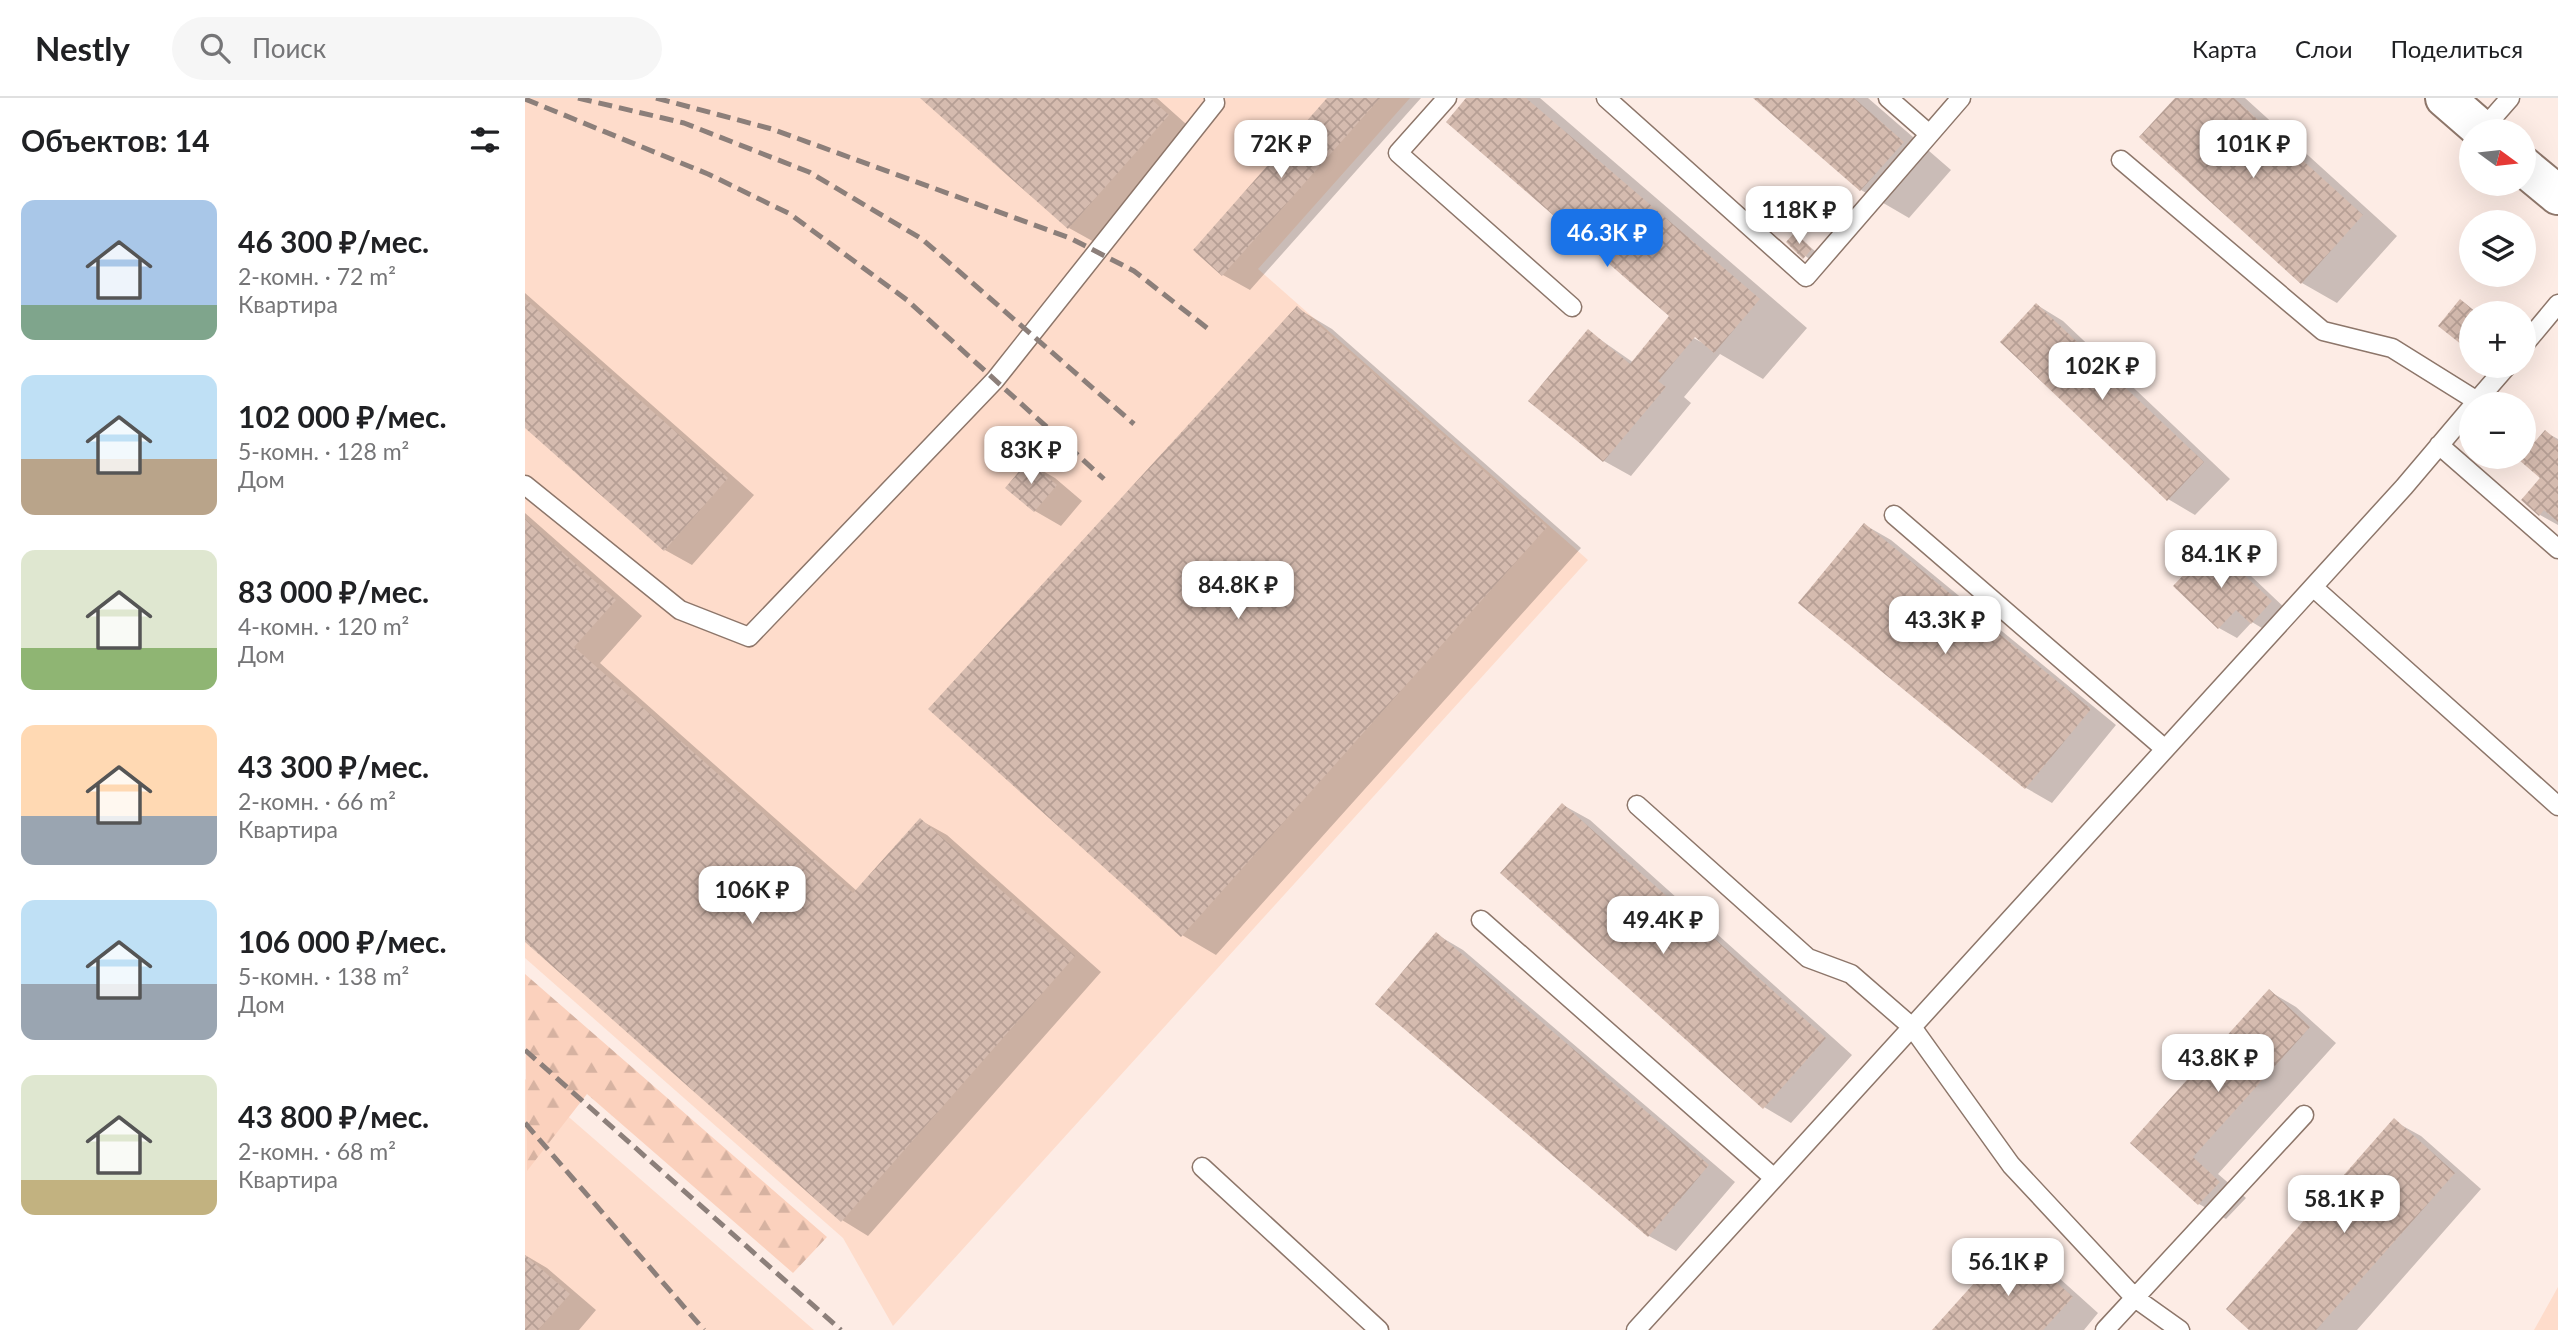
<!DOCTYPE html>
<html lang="ru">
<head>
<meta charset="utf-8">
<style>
	body { margin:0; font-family:Lato,sans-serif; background:#f6f6f6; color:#202124; height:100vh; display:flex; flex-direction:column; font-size:26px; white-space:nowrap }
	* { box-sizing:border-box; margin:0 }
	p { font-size:23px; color:#757577 }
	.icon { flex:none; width:38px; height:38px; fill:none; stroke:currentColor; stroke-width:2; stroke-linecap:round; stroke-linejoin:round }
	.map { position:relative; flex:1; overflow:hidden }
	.details { display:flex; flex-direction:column; background:#fff; width:525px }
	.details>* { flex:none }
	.needle { width:46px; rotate:105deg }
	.tools { position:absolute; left:1934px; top:21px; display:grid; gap:14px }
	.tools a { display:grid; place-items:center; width:77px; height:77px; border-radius:50%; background:#fff; box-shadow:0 7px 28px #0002; font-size:35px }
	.price { position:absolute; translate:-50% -60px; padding:0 16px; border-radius:14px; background:#fff; color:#222; font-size:23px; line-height:46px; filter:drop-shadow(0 2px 4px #0008) }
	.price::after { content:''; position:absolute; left:50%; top:42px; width:21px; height:16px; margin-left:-10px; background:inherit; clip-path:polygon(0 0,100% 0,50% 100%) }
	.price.active { background:#1a73e8; color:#fff }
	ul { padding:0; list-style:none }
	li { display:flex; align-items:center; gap:21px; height:175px; padding:0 21px }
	li span { display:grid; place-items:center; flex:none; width:196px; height:140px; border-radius:14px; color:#555 }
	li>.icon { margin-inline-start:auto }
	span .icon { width:84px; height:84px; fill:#fffc; stroke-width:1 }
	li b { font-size:30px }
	h2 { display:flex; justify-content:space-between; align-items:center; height:84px; padding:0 21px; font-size:30px }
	header { display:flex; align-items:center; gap:42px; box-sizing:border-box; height:98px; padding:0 35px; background:#fff; border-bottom:2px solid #e0e0e0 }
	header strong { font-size:33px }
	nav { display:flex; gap:38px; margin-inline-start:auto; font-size:24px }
	.search { width:490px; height:63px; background:#f6f6f6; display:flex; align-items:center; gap:18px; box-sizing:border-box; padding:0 24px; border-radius:38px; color:#757577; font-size:26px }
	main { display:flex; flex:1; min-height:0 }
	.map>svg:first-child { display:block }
</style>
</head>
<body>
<header>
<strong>Nestly</strong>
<div class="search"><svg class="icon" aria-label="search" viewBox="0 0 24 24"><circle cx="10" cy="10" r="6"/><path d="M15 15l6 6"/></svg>Поиск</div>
<nav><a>Карта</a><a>Слои</a><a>Поделиться</a></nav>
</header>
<main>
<section class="details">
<h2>Объектов: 14<svg class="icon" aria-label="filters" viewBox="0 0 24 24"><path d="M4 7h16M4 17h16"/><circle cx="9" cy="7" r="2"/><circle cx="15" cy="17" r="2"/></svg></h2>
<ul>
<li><span style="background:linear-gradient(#a9c7e8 75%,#7fa58c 0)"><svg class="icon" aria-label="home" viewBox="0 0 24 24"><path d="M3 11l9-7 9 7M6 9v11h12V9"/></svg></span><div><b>46 300 ₽/мес.</b><p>2-комн. · 72 m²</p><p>Квартира</p></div></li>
<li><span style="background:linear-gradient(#bfe0f5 60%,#b9a48a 0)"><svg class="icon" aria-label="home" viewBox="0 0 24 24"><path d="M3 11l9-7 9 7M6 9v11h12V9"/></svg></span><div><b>102 000 ₽/мес.</b><p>5-комн. · 128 m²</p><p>Дом</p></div></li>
<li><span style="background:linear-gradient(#dfe7d0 70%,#8fb573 0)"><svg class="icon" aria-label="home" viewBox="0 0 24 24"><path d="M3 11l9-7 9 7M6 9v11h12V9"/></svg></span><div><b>83 000 ₽/мес.</b><p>4-комн. · 120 m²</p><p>Дом</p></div></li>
<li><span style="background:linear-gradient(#ffd9b3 65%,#9aa5b1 0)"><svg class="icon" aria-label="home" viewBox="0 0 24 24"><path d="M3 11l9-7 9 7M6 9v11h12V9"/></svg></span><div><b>43 300 ₽/мес.</b><p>2-комн. · 66 m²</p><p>Квартира</p></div></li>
<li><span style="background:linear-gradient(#bfe0f5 60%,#9aa5b1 0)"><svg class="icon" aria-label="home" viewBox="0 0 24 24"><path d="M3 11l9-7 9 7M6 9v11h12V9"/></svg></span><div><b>106 000 ₽/мес.</b><p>5-комн. · 138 m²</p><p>Дом</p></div></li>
<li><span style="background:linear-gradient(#dfe7d0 75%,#c2b280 0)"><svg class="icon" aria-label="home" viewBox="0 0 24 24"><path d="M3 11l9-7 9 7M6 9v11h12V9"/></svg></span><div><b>43 800 ₽/мес.</b><p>2-комн. · 68 m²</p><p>Квартира</p></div></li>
</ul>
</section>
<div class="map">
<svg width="2033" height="1232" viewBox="0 0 2033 1232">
	<defs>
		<pattern id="forest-firs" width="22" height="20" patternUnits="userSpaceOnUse" patternTransform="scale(1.75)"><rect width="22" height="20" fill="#fbd1bd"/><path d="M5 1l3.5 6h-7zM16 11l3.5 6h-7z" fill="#d6b2a1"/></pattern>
		<pattern id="building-cross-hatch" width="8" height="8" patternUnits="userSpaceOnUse" patternTransform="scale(1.75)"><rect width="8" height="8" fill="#d5bbaf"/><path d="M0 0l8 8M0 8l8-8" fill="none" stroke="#b69f95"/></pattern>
	</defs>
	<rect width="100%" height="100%" fill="#fdece5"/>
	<path fill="#fedccb" d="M0,0H885L733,171L1063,462L368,1228L318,1140L0,860Z
		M0,981L289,1232H0Z
		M2033,1189V1232H2009Z"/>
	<path fill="url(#forest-firs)" d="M0,876L302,1139L268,1175L62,996L2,1073Z"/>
	<path fill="#0003" fill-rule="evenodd" d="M397,0H632L670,34L571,145L544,130Z
		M804,0H896L725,192L698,177L670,152Z
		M943,0H1015L1282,230L1238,281L1195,256L1159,299L1166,305L1106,378L1079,363L1005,303L1063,233L1109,265L1156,226ZM1161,236L1172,238L1178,245Z
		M1231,0H1343L1426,72L1384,120L1336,92Z
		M1652,0H1720L1872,138L1812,205L1777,185Z
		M1270,137L1295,157L1288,164L1263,144Z
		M0,195L229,397L167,467L140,452L0,328Z
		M1512,207L1538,223L1705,381L1670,417L1643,401Z
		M772,210L807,231L1056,450L691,857L657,837Z
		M2020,334L2033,341V427L2015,417Z
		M504,365L530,380L557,403L536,428L510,413Z
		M0,415L117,518L75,565L332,793L395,722L422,737L576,874L343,1138L317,1122L0,842Z
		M1340,427L1366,442L1591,627L1527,705L1501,690Z
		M1688,449L1706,459L1764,514L1745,535L1727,524L1712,540L1694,530Z
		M1038,707L1065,722L1327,957L1266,1025L1239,1009Z
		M911,836L938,852L1210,1084L1151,1153L1124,1138L852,906Z
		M1744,893L1771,909L1811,945L1693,1076L1721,1100L1701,1121L1674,1106L1608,1045Z
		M1869,1023L1896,1038L1956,1091L1832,1232H1727Z
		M1486,1146L1513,1161L1573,1215L1559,1232H1409Z
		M0,1157L22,1170L71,1212L54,1232H0Z"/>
	<path fill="url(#building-cross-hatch)" d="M395,0H625L644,17L543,131Z
		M802,0H855L697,178L668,152Z
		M941,0H1001L1235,201L1189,255L1170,239L1133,283L1141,289L1078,364L1003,303L1063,231L1105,266L1144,218L921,24Z
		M1228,0H1329L1379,44L1335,93Z
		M1650,0H1709L1838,117L1776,186L1614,39Z
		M1270,134L1287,151L1278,161L1261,144Z
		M0,201L203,380L139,453L0,330Z
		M1935,201L1952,215H1946V254L1913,228Z
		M1511,205L1679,364L1642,403L1475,244Z
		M772,208L1022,429L656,839L403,611Z
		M2020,332L2033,343V424L2019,412L2014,418L1996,402L2015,380L1994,362Z
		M503,363L532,387L509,414L480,390Z
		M0,421L91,502L49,549L328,795L395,720L550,858L316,1124L0,844Z
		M1339,425L1566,611L1500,691L1273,505Z
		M1687,447L1747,503L1726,526L1711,512L1693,531L1648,488Z
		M1037,705L1301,940L1238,1011L975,775Z
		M911,834L1184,1067L1123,1139L850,906Z
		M1744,891L1785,929L1668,1059L1695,1084L1673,1107L1605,1045Z
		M1869,1020L1930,1075L1791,1232H1724L1701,1211Z
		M1486,1144L1548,1199L1518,1232H1407Z
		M0,1157L45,1196L13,1232H0Z"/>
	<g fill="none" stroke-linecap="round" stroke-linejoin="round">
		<defs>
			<path id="lane" d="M922,0L873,55L1047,209
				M1081,0L1281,179L1436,0
				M1363,0L1403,35
				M1957,32L1985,0
				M1596,62L1798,233L1867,250L1952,303
				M1998,248L2033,206
				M1949,306L1982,268
				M1914,347L2033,451
				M0,387L155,512L224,539L470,282L690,5L689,0
				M1369,417L1640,651
				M1788,489L2033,708
				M1112,707L1283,860L1326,876L1387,929L1486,1067L1610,1200L1655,1232
				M956,822L1249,1080
				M677,1069L854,1232
				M1111,1232L1879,389L1946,310
				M1580,1232L1779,1017"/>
			<path id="secondary" d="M1920,0L1958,33
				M1998,68L2033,97"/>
		</defs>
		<use href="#lane" stroke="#8d766a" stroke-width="21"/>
		<use href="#secondary" stroke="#8d766a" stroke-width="42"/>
		<use href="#lane" stroke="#fff" stroke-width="18"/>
		<use href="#secondary" stroke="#fff" stroke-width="38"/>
		<path stroke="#8c7f7a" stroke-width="5" stroke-dasharray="14 7" stroke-linecap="butt" d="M53,0L159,25L284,74L397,141L609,326
			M131,0L247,31L545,140L609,173L686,233
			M0,1L183,76L265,116L382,202L579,381
			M0,952L316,1232
			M0,1025L179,1232"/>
	</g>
</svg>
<div class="tools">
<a><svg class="needle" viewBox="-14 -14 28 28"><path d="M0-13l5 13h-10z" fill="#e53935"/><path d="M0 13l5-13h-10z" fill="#757577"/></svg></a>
<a><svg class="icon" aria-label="layers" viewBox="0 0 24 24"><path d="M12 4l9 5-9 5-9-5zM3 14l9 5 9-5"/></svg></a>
<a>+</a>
<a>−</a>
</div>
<b class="price" style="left:756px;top:82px">72K ₽</b>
<b class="price" style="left:1728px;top:82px">101K ₽</b>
<b class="price" style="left:1274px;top:148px">118K ₽</b>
<b class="price active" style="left:1082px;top:171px">46.3K ₽</b>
<b class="price" style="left:1577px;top:304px">102K ₽</b>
<b class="price" style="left:506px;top:388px">83K ₽</b>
<b class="price" style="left:1696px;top:492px">84.1K ₽</b>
<b class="price" style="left:713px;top:523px">84.8K ₽</b>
<b class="price" style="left:1420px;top:558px">43.3K ₽</b>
<b class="price" style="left:227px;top:828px">106K ₽</b>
<b class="price" style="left:1138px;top:858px">49.4K ₽</b>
<b class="price" style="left:1693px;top:996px">43.8K ₽</b>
<b class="price" style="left:1819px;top:1137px">58.1K ₽</b>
<b class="price" style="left:1483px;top:1200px">56.1K ₽</b>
</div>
</main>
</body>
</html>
